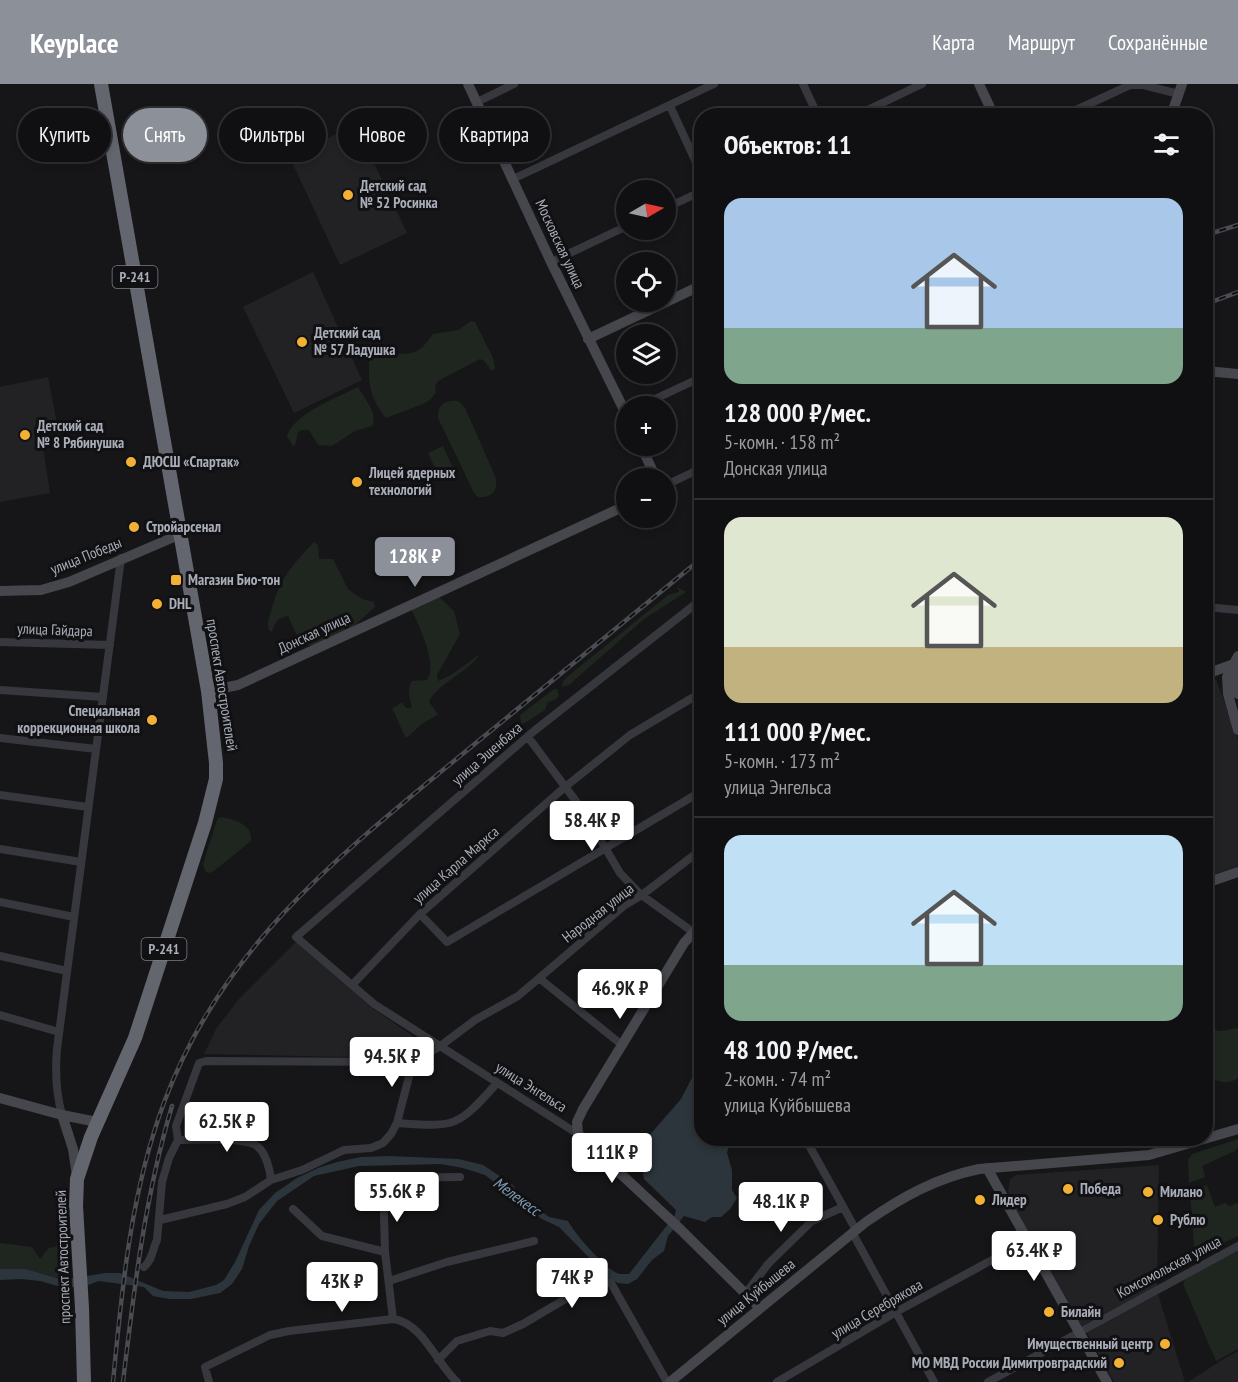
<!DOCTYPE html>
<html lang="ru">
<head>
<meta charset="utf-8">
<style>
	body { margin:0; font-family:"PT Sans Narrow",sans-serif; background:#1e1e20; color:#f1f3f6; height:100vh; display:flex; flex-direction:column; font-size:22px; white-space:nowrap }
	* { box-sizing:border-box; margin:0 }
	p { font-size:20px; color:#9c9d9f }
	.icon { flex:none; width:33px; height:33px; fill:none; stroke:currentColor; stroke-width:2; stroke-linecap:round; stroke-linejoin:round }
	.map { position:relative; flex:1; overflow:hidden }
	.details { position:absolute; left:694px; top:24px; width:519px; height:1038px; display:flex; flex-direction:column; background:#101012; border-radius:24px; box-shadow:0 3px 9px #0003,0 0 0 2px #303032 }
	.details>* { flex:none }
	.banner { position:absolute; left:18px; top:24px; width:570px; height:54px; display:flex; gap:12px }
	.needle { width:39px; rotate:81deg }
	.buttons { position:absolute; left:616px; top:96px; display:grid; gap:12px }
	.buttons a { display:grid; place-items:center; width:60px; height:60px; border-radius:50%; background:#101012; box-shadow:0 3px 9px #0003,0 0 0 2px #303032; font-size:30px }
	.price { position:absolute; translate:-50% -51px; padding:0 14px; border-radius:6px; background:#fff; color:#222; font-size:20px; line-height:39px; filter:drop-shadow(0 2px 3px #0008) }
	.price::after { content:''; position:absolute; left:50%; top:36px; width:18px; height:14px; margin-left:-9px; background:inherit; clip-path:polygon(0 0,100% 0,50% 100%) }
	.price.current { background:#8c9099; color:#fff }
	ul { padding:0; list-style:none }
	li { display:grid; align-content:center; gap:12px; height:318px; padding:0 30px }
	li+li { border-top:2px solid #303032 }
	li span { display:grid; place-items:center; height:186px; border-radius:18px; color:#555 }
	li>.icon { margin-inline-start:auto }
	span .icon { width:108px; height:108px; fill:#fffc; stroke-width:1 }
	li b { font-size:26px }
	h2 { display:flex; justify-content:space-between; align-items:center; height:72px; padding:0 30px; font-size:26px }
	.chip { padding:0 21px; border-radius:27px; background:#101012; box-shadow:0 3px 9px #0003,0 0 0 2px #303032; font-size:21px; line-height:54px }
	.chip.current { background:#8c9099; color:#fff }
	header { display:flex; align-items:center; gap:36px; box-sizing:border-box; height:84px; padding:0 30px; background:#8c9099; color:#fff }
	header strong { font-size:28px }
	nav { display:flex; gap:33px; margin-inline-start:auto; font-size:21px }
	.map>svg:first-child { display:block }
</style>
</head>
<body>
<header>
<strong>Keyplace</strong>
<nav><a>Карта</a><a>Маршрут</a><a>Сохранённые</a></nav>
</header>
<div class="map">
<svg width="1238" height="1298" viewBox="0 0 1238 1298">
	<rect width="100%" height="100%" fill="#161618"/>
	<path fill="#222225" d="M356,41L407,149L340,181L289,72Z
		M313,188L362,296L294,329L243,223Z
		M48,293L57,340L43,362L50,409L0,418V303Z
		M1216,595L1238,655V782L1206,793V598Z
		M296,858L372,924L429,963L411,972L397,974L204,970L216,945L238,916Z
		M1159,1081L1157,1203L1081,1242L1010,1115L1008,1106L1010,1095L1016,1091Z
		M1158,1210L1185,1298H1114L1087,1249Z
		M1238,1267V1298H1188L1222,1276Z"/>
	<path fill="#1e261f" d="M471,237L475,238L493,274L495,284L492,287L484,277L480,275L438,297L435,302L436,308L431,315L423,320L386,334C367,310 369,297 369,269L372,267C383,270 412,273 420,265C425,261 429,255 433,250L458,246Z
		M358,303C364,314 379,330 372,342L355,347L332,362L318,361L309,346H303L298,348L295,362L292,361L287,352C294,329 337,314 358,303Z
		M458,317L465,324L496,394C498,407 491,414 478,413L474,409L438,334C437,320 446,316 458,317Z
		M443,362L454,386L439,393L428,369Z
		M314,458L318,461L319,475H333L348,505L362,515L374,518L375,523L353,543L312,562L301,560L288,532C277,534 275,538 272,548L269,546C266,538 270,532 272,523C282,491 292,482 314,458Z
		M677,503L686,508L644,535L569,601L562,603L563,597L567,593L668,511L679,508Z
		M438,512L454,527L460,550L437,591L438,597L451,591L480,570C468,589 436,600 429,618L438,630C434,634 429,635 425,638C418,642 413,649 406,654C400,644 398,634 392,625L402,618L406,624H412C410,614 406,606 412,597L427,596C438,581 419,541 411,525Z
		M554,605H557L559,612L555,616L548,618L545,626L523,640L521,639L520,631Z
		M222,733C236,736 253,741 251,757L214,787L209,789L205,787L203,780L216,739L218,734Z
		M1238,944V994C1229,1000 1223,999 1213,995L1211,987L1206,986V945L1221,947Z
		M1238,1055V1064L1235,1067L1202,1082L1205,1093L1189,1099L1188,1076L1192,1070Z
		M1207,1101L1215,1123L1225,1119L1230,1122L1238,1119V1152L1195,1173L1190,1108Z
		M66,1153L68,1160L69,1195L63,1196L26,1185H0V1159L32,1163L40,1175L49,1164L55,1163L61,1154Z
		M1238,1165V1265L1216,1277L1183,1200L1187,1192Z"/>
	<path fill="#2c353c" d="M702,979V1054L731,1055L727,1069L732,1086V1106L737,1114L730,1125L721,1133H712L705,1138L684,1132L668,1152L664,1167L652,1176L637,1195L628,1200L618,1199L610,1195L559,1143L542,1135L485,1091L463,1084L440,1080L359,1082L314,1092L277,1117L259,1140L249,1162L242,1185L232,1200L220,1209L191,1215H169L153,1212L144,1203L99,1197L88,1201L65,1204L40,1197L21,1195L0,1196V1185H26L63,1196L105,1189H120L163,1207L189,1208L216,1201L224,1196L235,1178L259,1126L275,1109L297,1094L318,1084L337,1078L361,1073L388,1072L459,1075L483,1081L512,1100L523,1114L549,1133L568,1137C575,1150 605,1185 619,1190C621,1190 626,1190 629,1190L675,1131L676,1126L644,1095L642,1085L643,1069L647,1054L681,1015L695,988Z"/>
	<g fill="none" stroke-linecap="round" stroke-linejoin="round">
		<path stroke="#37383d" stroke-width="8" d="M803,0L818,32
			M477,18L514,0
			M670,22L702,91
			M855,32L922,0
			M1063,32L1130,1H1143L1179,10
			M513,95L714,0
			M666,124L702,107
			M551,178L627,142
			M640,322L702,293
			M666,401L702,384
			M1206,523L1238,526
			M0,558L110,561
			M1206,569L1213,587
			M0,606L103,613
			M528,653L584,728L620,789L640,810L693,848
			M0,654L96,665
			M0,711L88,723
			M0,765L81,778
			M0,818L74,833
			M420,830L447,858L702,707
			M0,872L67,887
			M539,894L622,961
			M353,900L420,830L565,703L630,651L702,608
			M0,931L59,948
			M62,1031C56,1009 55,988 57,965L121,474
			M397,1039L413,977
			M578,1050L374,920L296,853L534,647L702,515
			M805,1054L856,1146
			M178,1056C194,1056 246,1053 257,1062C266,1069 270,1086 271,1096
			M293,1125L322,1152L385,1168
			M160,1136L227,1120L245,1113L271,1096L302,1086L344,1066L371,1064L383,1059L391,1050L397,1039C456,1043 457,1044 497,999
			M852,1148L934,1298
			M144,1183C153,1175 152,1166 157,1156L162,1098L169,1074L178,1056L176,1042L199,979L206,977L396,978L413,977L439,963L475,936L518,912L625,821L642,811L702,765
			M389,1197L447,1178L534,1157
			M746,1209L768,1180L812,1137L843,1123
			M393,1235L385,1168L383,1094L460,1093
			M438,1276L457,1257L490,1247L503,1249L523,1240L584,1204L603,1197L611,1199L667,1298
			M209,1298L205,1283L270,1251L289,1247L393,1235C423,1239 436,1279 457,1298
			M777,1298L896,1228L992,1176
			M988,1298L1238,1162"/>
		<path stroke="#45474d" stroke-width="10" d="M468,0L551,178L627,332
			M979,0L994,32
			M1171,32L1182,0
			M588,255L702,201
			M1206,287L1238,290
			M641,362L656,394
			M0,507L41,506L69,498L181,450
			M1238,572L1227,593L1228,610L1238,646
			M1234,580V592L1238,610
			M1206,590L1234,580
			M208,607L238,601L627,421
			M1206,799L1238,788
			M702,839L684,859L583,1025L577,1038L578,1050L681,1146L759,1223
			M0,1014L62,1031L97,1038
			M62,1031L73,1065L77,1092
			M987,1084L1107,1298
			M670,1298L866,1138C902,1113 936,1094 979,1085L1149,1071L1238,1045"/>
		<path stroke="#63666e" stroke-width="14" d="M84,1298L82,1224L76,1122L77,1095L91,1053L135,954L205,739L216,695V679L208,607L101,0"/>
		<defs>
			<path id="rail" d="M1206,151L1238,141
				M1206,220L1238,208
				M113,1298C122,1203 131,1106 165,1016C225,857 345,767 471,663C548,600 625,537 702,474
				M123,1298C134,1205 145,1112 172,1022"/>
		</defs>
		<use href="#rail" stroke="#4a4c52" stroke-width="4.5"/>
		<use href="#rail" stroke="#111113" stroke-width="2" stroke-dasharray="7" stroke-linecap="butt"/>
	</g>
	<g fill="#f2b134" stroke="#111113" stroke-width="2">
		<circle cx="348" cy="111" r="6"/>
		<circle cx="302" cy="258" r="6"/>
		<circle cx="25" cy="351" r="6"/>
		<circle cx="131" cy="378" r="6"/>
		<circle cx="357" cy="398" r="6"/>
		<circle cx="134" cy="443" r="6"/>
		<rect x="170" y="490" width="12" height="12" rx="3"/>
		<circle cx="157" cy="520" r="6"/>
		<circle cx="152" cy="636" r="6"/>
		<circle cx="1068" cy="1105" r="6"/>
		<circle cx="1148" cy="1108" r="6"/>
		<circle cx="980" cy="1116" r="6"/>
		<circle cx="1158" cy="1136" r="6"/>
		<circle cx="1049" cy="1228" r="6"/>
		<circle cx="1165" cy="1260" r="6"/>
		<circle cx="1119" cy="1279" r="6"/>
	</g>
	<g text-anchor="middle" stroke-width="6" stroke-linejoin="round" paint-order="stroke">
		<g fill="#111113" stroke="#7b7e86" stroke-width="1.5">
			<rect x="112.5" y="182" width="45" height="22" rx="4.5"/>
			<rect x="141.5" y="854" width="45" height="22" rx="4.5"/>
		</g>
		<g font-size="14" font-weight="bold" fill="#a8adb8">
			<text x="135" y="198">Р-241</text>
			<text x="164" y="870">Р-241</text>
		</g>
		<g font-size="15" font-weight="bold" fill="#a8adb8" stroke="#111113" text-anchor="start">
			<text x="360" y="107">Детский сад<tspan x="360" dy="17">№ 52 Росинка</tspan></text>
			<text x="314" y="254">Детский сад<tspan x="314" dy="17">№ 57 Ладушка</tspan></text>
			<text x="37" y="347">Детский сад<tspan x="37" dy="17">№ 8 Рябинушка</tspan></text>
			<text x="143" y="383">ДЮСШ «Спартак»</text>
			<text x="369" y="394">Лицей ядерных<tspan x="369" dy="17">технологий</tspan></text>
			<text x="146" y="448">Стройарсенал</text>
			<text x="188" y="501">Магазин Био-тон</text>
			<text x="169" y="525">DHL</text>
			<text x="140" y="632" text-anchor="end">Специальная<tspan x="140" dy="17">коррекционная школа</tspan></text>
			<text x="1080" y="1110">Победа</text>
			<text x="1160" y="1113">Милано</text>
			<text x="992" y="1121">Лидер</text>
			<text x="1170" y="1141">Рублю</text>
			<text x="1061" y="1233">Билайн</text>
			<text x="1153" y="1265" text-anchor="end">Имущественный центр</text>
			<text x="1107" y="1284" text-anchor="end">МО МВД России Димитровградский</text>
		</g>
		<g font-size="15" fill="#a8adb8" stroke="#111113">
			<text transform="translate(560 160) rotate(65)" y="5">Московская улица</text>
			<text transform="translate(86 472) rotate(-22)" y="5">улица Победы</text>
			<text transform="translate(55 546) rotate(2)" y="5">улица Гайдара</text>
			<text transform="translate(314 549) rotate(-25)" y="5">Донская улица</text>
			<text transform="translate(222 601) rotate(81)" y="5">проспект Автостроителей</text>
			<text transform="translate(487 670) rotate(-41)" y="5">улица Эшенбаха</text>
			<text transform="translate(456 781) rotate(-41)" y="5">улица Карла Маркса</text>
			<text transform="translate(598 829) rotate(-38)" y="5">Народная улица</text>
			<text transform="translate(531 1003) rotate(32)" y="5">улица Энгельса</text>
			<text transform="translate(63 1173) rotate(-92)" y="5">проспект Автостроителей</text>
			<text transform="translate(1169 1183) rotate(-28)" y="5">Комсомольская улица</text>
			<text transform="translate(756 1208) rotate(-39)" y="5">улица Куйбышева</text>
			<text transform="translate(877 1225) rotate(-30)" y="5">улица Серебрякова</text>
		</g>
		<g font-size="16" font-style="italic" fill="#7f9bb3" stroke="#111113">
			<text transform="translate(517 1112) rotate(36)" y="6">Мелекесс</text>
		</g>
	</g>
</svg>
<div class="buttons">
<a><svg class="needle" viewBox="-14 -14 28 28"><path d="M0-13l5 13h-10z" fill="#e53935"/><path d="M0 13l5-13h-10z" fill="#9c9d9f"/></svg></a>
<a><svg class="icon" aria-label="locate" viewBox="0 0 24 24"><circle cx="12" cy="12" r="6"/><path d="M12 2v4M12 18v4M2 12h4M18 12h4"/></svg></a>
<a><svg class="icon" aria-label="layers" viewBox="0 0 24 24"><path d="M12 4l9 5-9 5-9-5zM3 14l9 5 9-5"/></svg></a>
<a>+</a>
<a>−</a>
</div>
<b class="price current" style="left:415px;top:504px">128K ₽</b>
<b class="price" style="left:592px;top:768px">58.4K ₽</b>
<b class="price" style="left:620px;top:936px">46.9K ₽</b>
<b class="price" style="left:392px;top:1004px">94.5K ₽</b>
<b class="price" style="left:227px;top:1069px">62.5K ₽</b>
<b class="price" style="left:612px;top:1100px">111K ₽</b>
<b class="price" style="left:397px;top:1139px">55.6K ₽</b>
<b class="price" style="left:781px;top:1149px">48.1K ₽</b>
<b class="price" style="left:1034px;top:1198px">63.4K ₽</b>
<b class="price" style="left:572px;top:1225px">74K ₽</b>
<b class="price" style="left:342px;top:1229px">43K ₽</b>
<div class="banner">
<a class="chip">Купить</a>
<a class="chip current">Снять</a>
<a class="chip">Фильтры</a>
<a class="chip">Новое</a>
<a class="chip">Квартира</a>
</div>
<section class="details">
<h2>Объектов: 11<svg class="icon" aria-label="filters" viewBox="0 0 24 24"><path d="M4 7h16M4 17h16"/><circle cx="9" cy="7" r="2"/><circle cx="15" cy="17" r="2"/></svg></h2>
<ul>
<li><span style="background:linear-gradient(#a9c7e8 70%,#7fa58c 0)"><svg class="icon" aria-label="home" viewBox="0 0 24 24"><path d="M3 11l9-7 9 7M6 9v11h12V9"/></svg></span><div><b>128 000 ₽/мес.</b><p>5-комн. · 158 m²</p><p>Донская улица</p></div></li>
<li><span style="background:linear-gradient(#dfe7d0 70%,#c2b280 0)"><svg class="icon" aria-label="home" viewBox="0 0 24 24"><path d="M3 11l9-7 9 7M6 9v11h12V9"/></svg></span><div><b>111 000 ₽/мес.</b><p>5-комн. · 173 m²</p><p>улица Энгельса</p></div></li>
<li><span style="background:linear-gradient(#bfe0f5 70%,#7fa58c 0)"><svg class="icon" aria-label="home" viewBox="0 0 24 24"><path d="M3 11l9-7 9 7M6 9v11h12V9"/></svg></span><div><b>48 100 ₽/мес.</b><p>2-комн. · 74 m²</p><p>улица Куйбышева</p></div></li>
</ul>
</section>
</div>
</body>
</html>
